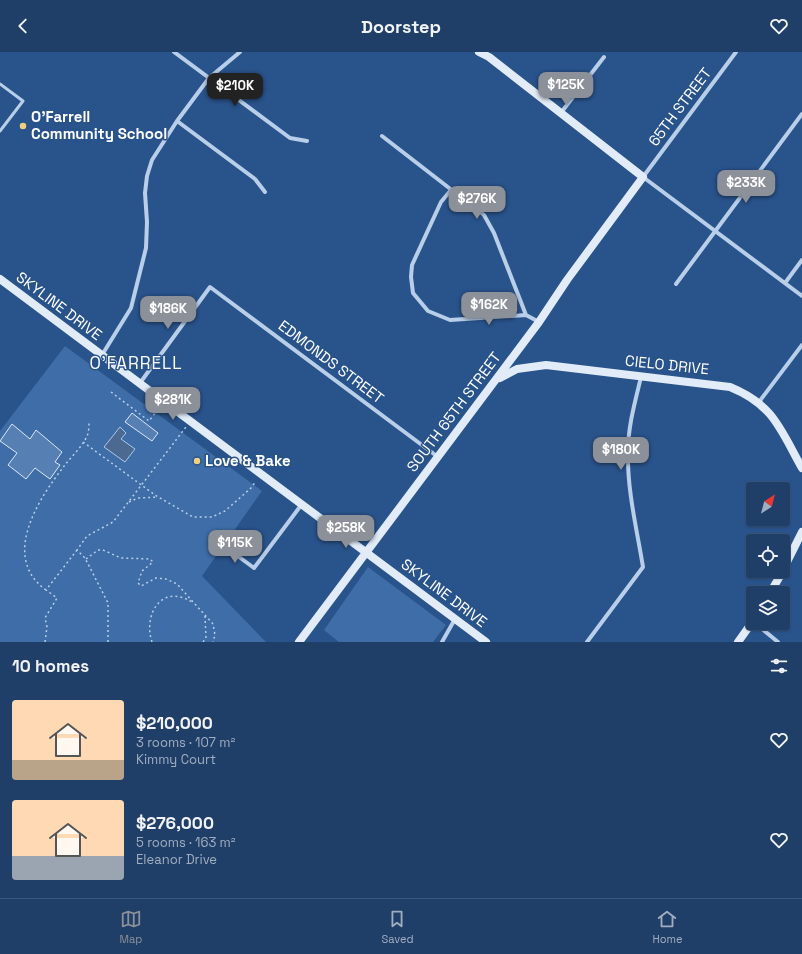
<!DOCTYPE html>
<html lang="en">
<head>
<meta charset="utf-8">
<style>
	body { margin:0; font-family:"Space Grotesk",sans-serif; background:#27456e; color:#f1f3f6; height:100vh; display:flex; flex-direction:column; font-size:15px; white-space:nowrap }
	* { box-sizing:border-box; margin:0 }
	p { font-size:13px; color:#a1aec0 }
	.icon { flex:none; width:22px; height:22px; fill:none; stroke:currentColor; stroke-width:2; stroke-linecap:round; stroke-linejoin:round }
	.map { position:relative; height:590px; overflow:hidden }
	.drawer { display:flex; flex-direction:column; background:#1f3e68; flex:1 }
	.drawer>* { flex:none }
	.needle { width:26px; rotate:36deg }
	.buttons { position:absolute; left:746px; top:430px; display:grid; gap:8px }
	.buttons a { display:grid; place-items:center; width:44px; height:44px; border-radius:4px; background:#1f3e68; box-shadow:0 1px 3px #0004,0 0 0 1px #3c577c; font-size:20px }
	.price { position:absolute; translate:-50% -34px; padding:0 9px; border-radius:8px; background:#8c9099; color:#fff; font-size:13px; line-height:26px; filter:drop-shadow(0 1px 2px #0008) }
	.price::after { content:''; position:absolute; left:50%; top:24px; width:12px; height:9px; margin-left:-6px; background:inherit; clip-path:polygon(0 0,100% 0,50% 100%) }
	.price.current { background:#222; color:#fff }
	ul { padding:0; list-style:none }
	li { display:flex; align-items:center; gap:12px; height:100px; padding:0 12px }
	li span { display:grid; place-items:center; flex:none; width:112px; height:80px; border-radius:4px; color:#555 }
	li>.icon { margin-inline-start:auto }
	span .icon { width:48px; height:48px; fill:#fffc; stroke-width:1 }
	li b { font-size:17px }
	h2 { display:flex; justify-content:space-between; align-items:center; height:48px; padding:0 12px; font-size:17px }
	header { display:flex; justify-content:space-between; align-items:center; height:52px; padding:0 12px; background:#1f3e68; font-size:18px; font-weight:600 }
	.menu { display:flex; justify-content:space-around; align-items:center; height:56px; border-top:1px solid #3c577c; background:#1f3e68; font-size:11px; color:#a1aec0 }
	.menu a { display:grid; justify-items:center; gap:2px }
	.menu .current { color:#8c9099 }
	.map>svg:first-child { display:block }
</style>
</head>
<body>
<header><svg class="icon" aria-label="back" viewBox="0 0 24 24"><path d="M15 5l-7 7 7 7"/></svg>Doorstep<svg class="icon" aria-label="heart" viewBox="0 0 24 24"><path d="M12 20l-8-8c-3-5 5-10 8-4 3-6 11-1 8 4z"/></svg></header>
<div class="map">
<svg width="802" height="590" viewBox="0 0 802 590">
	<rect width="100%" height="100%" fill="#29538b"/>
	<path fill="#3e6da7" d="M65,294L262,439L202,524L266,590H0V379Z
		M368,515L446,573L433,590H339L324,578Z"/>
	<path fill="#4c6a91" stroke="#adc9ea" d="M120,375L126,381L121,387L135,397L125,410L104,395Z"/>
	<path fill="#567fb3" stroke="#dce8f7" d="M132,361L158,381L152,389L125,370Z
		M12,372L30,387L36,378L62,400L55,410L60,413L50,427L35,416L26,427L8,413L17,401L0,389Z"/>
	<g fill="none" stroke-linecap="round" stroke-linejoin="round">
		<path stroke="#b8cee9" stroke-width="1.5" stroke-dasharray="2 3" stroke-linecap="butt" d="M111,340L149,369L159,356
			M83,390L155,443L193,465H212L225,459L251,436L256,429
			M129,450L138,446L158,445
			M86,507L98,498H103L121,506L150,507L153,510L142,519L138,531L141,534L156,526L166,527L177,532L213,572L215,583L213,590
			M46,538C0,505 39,446 65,413C72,404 82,395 87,384C89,380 89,374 89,369
			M45,590L47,575L45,566L57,546L46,538L77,498
			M108,590V551L85,506L77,498L87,484L113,470L186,375
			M152,590C143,563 161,531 192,550
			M203,590L206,586L205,564"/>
		<path stroke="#b8cee9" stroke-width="3" d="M0,32L23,49L0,79"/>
		<path stroke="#b8cee9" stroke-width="4" d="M174,0L290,86L307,89
			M736,0L643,125L802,244
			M560,62L604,5
			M177,69L255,127L265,140
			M382,84L484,163L494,181L526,263L539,270
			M451,138L441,150L412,213L411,225L413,241L428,259L450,268L526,263
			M785,231L802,208
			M676,232L802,62
			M102,303L131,256L146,196L147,170L145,141L147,124L152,108L177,69L209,26L240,0
			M140,331L210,235L438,405
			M759,350L802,293
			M227,496L254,516L302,452
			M755,571L778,590
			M442,590L455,567
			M587,590L643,515C637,478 627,438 628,400C628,374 635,350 641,325"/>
		<path stroke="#e2ebf8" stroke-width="8" d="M0,227L486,590
			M500,326L517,317L546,313L730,335C774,353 780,377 802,416
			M783,518L802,480
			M770,541L783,519
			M299,590L539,270L567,228L643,125L489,5L479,0
			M738,590L753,569"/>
	</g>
	<g fill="#f0d07f" stroke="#29538b" stroke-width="1.5">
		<circle cx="23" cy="74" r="4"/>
		<circle cx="197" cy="409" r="4"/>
	</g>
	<g text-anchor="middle" stroke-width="3" stroke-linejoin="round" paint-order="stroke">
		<g font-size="15" fill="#fff" stroke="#29538b">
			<text transform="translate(680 55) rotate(-53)" y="5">65TH STREET</text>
			<text transform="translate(59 254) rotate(37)" y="5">SKYLINE DRIVE</text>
			<text transform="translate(331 310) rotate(37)" y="5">EDMONDS STREET</text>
			<text transform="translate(667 313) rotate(6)" y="5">CIELO DRIVE</text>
			<text transform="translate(454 360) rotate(-53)" y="5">SOUTH 65TH STREET</text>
			<text transform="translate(444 541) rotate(37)" y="5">SKYLINE DRIVE</text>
		</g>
		<g font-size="15" font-weight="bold" fill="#fff" stroke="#29538b" text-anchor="start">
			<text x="31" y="70">O'Farrell<tspan x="31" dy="17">Community School</tspan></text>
			<text x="205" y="414">Love &amp; Bake</text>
		</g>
		<g font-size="17" letter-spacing="1" fill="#fff" stroke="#29538b">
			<text x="136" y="317">O'FARRELL</text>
		</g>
	</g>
</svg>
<div class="buttons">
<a><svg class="needle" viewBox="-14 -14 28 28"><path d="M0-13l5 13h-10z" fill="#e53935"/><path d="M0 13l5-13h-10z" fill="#a1aec0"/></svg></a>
<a><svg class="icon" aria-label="locate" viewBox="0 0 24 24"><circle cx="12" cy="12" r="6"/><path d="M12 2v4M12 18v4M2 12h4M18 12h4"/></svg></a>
<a><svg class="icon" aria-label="layers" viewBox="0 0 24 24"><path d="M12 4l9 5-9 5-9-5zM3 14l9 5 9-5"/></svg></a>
</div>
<b class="price" style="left:566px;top:54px">$125K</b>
<b class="price current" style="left:235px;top:55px">$210K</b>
<b class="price" style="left:746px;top:152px">$233K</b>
<b class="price" style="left:477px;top:168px">$276K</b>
<b class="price" style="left:489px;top:274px">$162K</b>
<b class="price" style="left:168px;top:278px">$186K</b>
<b class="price" style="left:173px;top:369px">$281K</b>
<b class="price" style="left:621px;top:419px">$180K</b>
<b class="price" style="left:346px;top:497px">$258K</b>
<b class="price" style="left:235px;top:512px">$115K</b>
</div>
<section class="drawer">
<h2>10 homes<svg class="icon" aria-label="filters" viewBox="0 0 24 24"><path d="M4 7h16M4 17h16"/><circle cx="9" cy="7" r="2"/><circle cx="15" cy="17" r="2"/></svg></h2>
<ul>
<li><span style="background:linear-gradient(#ffd9b3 75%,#b9a48a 0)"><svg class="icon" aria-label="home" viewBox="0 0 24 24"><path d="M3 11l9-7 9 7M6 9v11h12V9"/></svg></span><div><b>$210,000</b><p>3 rooms · 107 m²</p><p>Kimmy Court</p></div><svg class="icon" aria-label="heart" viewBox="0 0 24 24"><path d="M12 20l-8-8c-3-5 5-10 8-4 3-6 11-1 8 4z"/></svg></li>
<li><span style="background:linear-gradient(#ffd9b3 70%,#9aa5b1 0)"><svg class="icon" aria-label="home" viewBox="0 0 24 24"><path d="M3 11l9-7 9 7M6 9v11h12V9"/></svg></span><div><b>$276,000</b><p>5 rooms · 163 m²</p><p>Eleanor Drive</p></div><svg class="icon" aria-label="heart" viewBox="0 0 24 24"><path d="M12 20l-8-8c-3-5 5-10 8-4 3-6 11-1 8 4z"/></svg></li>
</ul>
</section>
<nav class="menu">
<a class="current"><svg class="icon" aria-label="map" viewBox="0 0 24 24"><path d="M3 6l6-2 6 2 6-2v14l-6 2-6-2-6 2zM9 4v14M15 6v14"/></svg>Map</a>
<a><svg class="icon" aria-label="saved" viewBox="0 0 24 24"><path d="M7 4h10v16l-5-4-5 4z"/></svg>Saved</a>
<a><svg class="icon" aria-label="home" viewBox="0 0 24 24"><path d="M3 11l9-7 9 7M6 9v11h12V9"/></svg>Home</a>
</nav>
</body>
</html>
